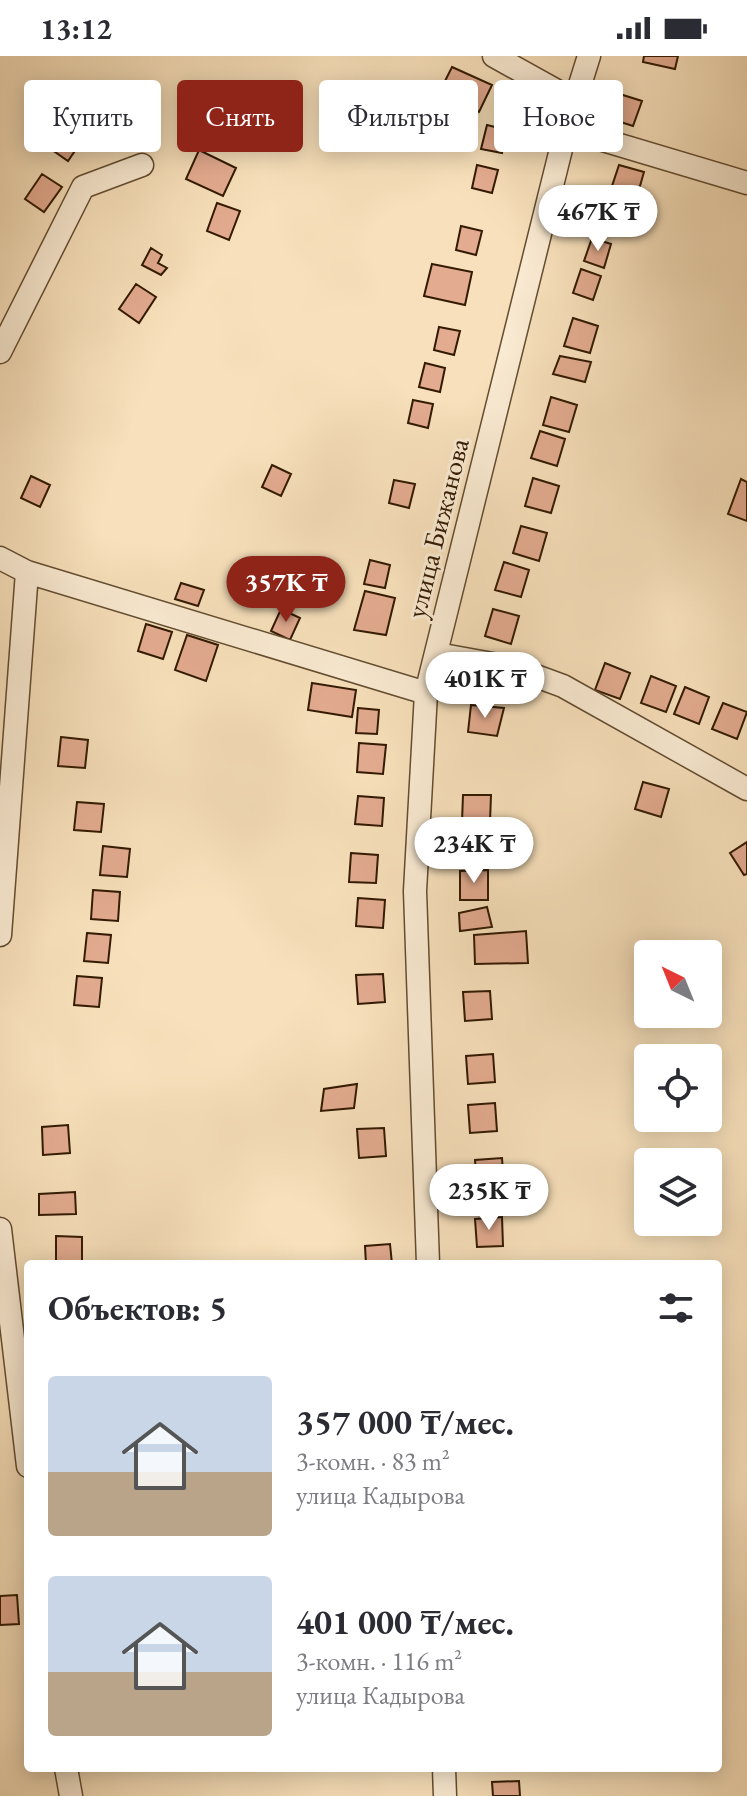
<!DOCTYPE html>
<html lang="ru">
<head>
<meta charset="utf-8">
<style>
	body { margin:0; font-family:"EB Garamond",serif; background:#f7f7f7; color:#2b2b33; height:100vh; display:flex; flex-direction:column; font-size:30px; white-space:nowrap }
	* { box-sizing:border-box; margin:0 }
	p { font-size:26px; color:#7c7c81 }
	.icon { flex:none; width:44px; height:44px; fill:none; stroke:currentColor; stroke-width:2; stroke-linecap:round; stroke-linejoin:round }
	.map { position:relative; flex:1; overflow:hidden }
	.side { position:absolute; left:24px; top:1204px; width:698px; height:512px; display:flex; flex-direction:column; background:#fff; border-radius:8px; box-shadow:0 4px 20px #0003 }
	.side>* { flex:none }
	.hud { position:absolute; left:24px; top:24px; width:700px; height:72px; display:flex; gap:16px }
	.needle { width:52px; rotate:317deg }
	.buttons { position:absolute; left:634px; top:884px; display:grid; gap:16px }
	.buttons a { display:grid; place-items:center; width:88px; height:88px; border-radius:8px; background:#fff; box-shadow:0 4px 20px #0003; font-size:40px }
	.price { position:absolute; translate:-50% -68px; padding:0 18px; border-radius:28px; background:#fff; color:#222; font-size:26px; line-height:52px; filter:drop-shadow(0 2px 4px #0008) }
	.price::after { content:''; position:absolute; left:50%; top:48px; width:24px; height:18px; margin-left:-12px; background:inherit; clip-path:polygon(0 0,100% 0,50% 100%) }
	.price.active { background:#8f2418; color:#fff }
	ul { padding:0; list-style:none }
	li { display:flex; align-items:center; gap:24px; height:200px; padding:0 24px }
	li span { display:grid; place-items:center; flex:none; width:224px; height:160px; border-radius:8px; color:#555 }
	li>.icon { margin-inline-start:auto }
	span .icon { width:96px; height:96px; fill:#fffc; stroke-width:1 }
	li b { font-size:34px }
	h2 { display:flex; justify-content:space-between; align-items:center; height:96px; padding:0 24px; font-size:34px }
	.chip { padding:0 28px; border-radius:8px; background:#fff; box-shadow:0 4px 20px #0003; font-size:28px; line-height:72px }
	.chip.active { background:#8f2418; color:#fff }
	.status { display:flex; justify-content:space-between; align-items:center; height:56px; padding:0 40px; background:#fff; direction:ltr }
	.status svg { height:22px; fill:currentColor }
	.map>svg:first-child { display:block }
</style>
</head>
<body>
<div class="status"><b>13:12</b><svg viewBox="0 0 49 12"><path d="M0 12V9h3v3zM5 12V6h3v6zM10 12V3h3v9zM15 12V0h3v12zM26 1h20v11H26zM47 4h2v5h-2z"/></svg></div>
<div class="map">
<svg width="747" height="1740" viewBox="0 0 747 1740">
	<rect width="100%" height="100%" fill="#f7e0bb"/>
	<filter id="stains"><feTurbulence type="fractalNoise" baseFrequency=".0025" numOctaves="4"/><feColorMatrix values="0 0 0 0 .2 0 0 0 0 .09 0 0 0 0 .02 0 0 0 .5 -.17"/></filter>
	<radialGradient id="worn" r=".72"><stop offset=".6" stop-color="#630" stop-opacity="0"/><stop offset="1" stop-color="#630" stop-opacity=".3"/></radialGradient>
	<path fill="#e3ab90" stroke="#321a01" stroke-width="2" d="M644,0H678L675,13L643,6Z
		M452,11L492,29L479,56L439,37Z
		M610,35L642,45L633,70L602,60Z
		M216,39L253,57L239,85L202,67Z
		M66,67L85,80L68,105L48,91Z
		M487,69L507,74L502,97L481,93Z
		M199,94L236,112L223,140L186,123Z
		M477,109L498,114L492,137L472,132Z
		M619,109L644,116L636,144L610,136Z
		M42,118L62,131L44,156L25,143Z
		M217,147L240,155L229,184L207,175Z
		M461,170L482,175L476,199L456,194Z
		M592,182L611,188L604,212L584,205Z
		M151,192L162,199L158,207L167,212L161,219L142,209Z
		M432,208L472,216L465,249L424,240Z
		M581,213L601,220L593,244L573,237Z
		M136,228L156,241L139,267L119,253Z
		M573,262L598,270L590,297L564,290Z
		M439,271L460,275L454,299L434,294Z
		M560,300L591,306L585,326L553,318Z
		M425,307L445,312L440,336L419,331Z
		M551,341L577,349L569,376L543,369Z
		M413,344L433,348L428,372L408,367Z
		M540,375L565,383L557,410L531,402Z
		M272,409L291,418L281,440L262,431Z
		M31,420L50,429L40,451L21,442Z
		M533,422L559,430L551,457L525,450Z
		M741,423L747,426V465L728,458Z
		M394,424L415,428L409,452L389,447Z
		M521,470L547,477L539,505L513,497Z
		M370,504L390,509L385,532L364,528Z
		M504,506L529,514L521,541L495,534Z
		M181,527L204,534L198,550L175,543Z
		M365,535L395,542L386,579L354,574Z
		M281,553L300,562L290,584L271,575Z
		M493,553L519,560L511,588L485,580Z
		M146,568L172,576L163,603L138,595Z
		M187,579L218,589L206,625L175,614Z
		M605,607L630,617L620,643L595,634Z
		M651,620L676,630L666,656L641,647Z
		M312,627L356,634L352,661L308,654Z
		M685,631L709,641L699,668L674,658Z
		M723,647L747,656L737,683L712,673Z
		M471,649L504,652L497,680L468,676Z
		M358,652L379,654L377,678L356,677Z
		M61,681L88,684L85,712L58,710Z
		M359,687L386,689L383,718L357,716Z
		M643,726L669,733L661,761L635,753Z
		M463,739H491L490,766H462Z
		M358,740L384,742L382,770L355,768Z
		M77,746L104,748L101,776L74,774Z
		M457,778H486L485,805H457Z
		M747,786V818L744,819L730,797Z
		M103,790L130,793L127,821L100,819Z
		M351,797L378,799L376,827L349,826Z
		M488,814V844H460V815Z
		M93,834L120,836L118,865L91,863Z
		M358,842L385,844L383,872L356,870Z
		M487,851L492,871L460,875L459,857Z
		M526,875L528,907L475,908L474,879Z
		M87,877L111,879L108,907L84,905Z
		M383,918L385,946L358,948L356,919Z
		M77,920L102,922L99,951L74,949Z
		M490,935L492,963L465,965L463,936Z
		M493,998L495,1026L468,1028L466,1000Z
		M357,1028L354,1052L321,1055L324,1033Z
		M495,1047L497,1075L470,1077L468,1049Z
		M68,1069L70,1097L43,1099L42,1071Z
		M384,1072L386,1100L359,1102L357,1073Z
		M502,1102L504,1131L477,1132L475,1104Z
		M75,1136L76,1158L39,1159V1138Z
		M502,1161L503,1190L477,1191L475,1163Z
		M56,1180L82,1181V1208H56Z
		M390,1188L392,1208H366L365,1190Z
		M17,1539L19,1568L0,1569V1540Z
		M519,1725L520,1740H493L492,1726Z"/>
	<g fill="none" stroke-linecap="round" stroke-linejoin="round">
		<defs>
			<path id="street" d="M494,0L575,45
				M566,73L747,127
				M0,296L83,131L142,109
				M0,502L27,516L426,637
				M437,598L514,612L563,630L747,733
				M0,879L27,516
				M0,1173L28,1410
				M428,1208L415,835L426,637L566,73L589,0
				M66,1712L71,1740
				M444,1712L445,1740"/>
		</defs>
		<use href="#street" stroke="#634c30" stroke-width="25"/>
		<use href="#street" stroke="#faebd3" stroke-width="22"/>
	</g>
	<g text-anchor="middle" stroke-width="6" stroke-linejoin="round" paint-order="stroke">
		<g font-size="28" fill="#321a01" stroke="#faebd3">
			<text transform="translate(437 472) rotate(-76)" y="10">улица Бижанова</text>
		</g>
	</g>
	<rect width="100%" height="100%" filter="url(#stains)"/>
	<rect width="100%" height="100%" fill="url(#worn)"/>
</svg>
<div class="buttons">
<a><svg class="needle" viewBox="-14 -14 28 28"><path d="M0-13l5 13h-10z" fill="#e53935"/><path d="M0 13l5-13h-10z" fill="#7c7c81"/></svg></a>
<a><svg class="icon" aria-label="locate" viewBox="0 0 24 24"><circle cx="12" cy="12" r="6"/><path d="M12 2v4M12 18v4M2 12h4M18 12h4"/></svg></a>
<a><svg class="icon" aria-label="layers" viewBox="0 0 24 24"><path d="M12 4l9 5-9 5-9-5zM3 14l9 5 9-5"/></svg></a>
</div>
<b class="price" style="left:598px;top:197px">467K ₸</b>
<b class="price active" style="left:286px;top:568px">357K ₸</b>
<b class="price" style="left:485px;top:664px">401K ₸</b>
<b class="price" style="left:474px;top:829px">234K ₸</b>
<b class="price" style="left:489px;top:1176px">235K ₸</b>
<div class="hud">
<a class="chip">Купить</a>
<a class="chip active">Снять</a>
<a class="chip">Фильтры</a>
<a class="chip">Новое</a>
</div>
<section class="side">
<h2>Объектов: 5<svg class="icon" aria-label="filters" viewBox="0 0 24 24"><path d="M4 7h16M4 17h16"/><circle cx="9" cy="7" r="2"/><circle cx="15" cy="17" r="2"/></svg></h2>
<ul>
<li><span style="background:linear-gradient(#c9d6e8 60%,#b9a48a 0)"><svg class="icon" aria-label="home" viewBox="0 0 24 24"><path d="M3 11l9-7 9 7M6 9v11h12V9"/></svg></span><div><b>357 000 ₸/мес.</b><p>3-комн. · 83 m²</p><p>улица Кадырова</p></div></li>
<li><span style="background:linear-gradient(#c9d6e8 60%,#b9a48a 0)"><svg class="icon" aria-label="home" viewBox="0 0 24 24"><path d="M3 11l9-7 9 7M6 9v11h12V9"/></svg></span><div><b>401 000 ₸/мес.</b><p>3-комн. · 116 m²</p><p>улица Кадырова</p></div></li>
</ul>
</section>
</div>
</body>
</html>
